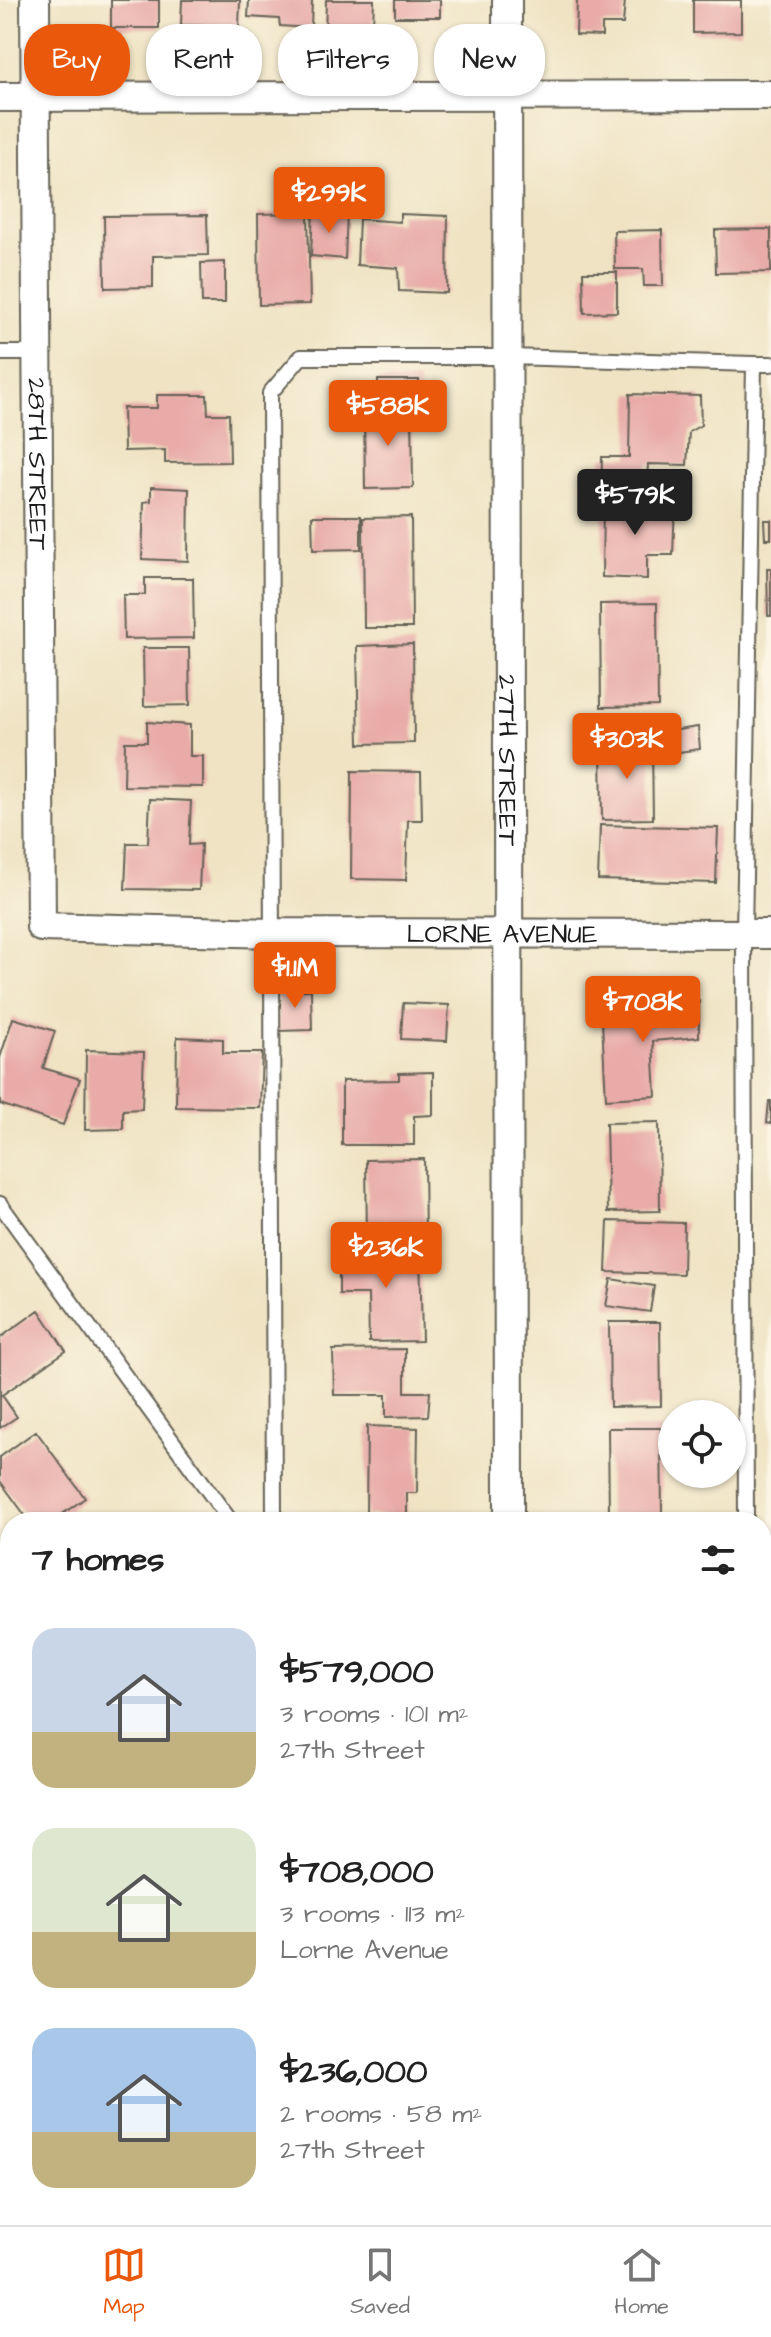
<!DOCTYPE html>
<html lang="en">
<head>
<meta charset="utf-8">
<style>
	body { margin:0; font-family:"Architects Daughter",sans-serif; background:#f2f2f2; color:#222; height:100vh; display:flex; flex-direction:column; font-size:30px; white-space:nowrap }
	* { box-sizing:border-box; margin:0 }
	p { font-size:26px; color:#767676 }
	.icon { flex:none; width:44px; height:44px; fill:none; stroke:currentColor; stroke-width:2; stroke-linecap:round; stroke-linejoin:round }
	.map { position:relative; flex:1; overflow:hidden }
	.details { position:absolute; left:0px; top:1512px; width:772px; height:714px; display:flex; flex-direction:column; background:#fff; border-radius:32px 32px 0 0; box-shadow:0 2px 6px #0004 }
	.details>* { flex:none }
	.top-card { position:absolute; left:24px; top:24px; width:724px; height:72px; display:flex; gap:16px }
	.controls { position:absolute; left:658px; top:1400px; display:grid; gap:16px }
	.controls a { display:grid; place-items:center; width:88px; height:88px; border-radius:50%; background:#fff; box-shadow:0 2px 6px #0004; font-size:40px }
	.price { position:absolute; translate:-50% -68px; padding:0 18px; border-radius:8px; background:#ea580c; color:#fff; font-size:26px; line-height:52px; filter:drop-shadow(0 2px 4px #0008) }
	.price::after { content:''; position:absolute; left:50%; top:48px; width:24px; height:18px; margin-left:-12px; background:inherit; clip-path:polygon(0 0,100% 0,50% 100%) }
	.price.selected { background:#222; color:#fff }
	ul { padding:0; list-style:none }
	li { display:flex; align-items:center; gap:24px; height:200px; padding:0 32px }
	li span { display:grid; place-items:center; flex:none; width:224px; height:160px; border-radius:24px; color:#555 }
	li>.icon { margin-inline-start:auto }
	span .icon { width:96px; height:96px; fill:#fffc; stroke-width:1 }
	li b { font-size:34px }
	h2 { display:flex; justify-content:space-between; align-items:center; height:96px; padding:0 32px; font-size:34px }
	.chip { padding:0 28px; border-radius:32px; background:#fff; box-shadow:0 2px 6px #0004; font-size:28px; line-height:72px }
	.chip.selected { background:#ea580c; color:#fff }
	.tab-bar { display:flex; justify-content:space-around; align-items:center; height:112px; border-top:2px solid #e0e0e0; background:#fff; font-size:22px; color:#767676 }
	.tab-bar a { display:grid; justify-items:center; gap:4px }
	.tab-bar .selected { color:#ea580c }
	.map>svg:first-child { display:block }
</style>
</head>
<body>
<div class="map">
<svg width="771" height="2225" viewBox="0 0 771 2225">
	<rect width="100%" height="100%" fill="#fcf5e5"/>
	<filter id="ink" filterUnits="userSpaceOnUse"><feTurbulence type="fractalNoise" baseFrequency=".0125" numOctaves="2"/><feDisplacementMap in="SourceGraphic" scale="16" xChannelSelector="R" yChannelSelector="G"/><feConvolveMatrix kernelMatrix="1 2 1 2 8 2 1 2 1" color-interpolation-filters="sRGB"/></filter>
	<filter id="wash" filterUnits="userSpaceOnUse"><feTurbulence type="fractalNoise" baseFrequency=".006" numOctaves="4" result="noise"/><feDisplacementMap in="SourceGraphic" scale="32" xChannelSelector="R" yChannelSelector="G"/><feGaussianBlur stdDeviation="1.8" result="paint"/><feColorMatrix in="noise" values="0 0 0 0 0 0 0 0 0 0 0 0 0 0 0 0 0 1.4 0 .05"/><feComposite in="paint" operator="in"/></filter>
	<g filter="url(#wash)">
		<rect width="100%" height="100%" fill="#efe3c3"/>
		<g id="blocks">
			<path fill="#e8aba8" d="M111,0H159V28H111Z
				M182,0H240L239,27L181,25Z
				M249,0H312L311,28L280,26L279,19L248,17Z
				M326,0H374L373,25H361L362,39L325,38Z
				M395,0H440V17H395Z
				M577,0H625L623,24H602V36L576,35Z
				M693,0H741V32L693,33Z
				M313,211L347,213L345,259L311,256Z
				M308,213L310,304L259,305L258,214Z
				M400,214L448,216L447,293L399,291L398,268L357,265L359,219L400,222Z
				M207,215L208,255L153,256V287L105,288L104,216Z
				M771,229V272L716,273L715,230Z
				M662,230L663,286H644L643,269H615L614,231Z
				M225,262V303H202L201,263Z
				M583,272H617V312L584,313Z
				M378,380H419V402H378Z
				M630,394L700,396L701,425L689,432L687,465L648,464L646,497L601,495L602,457H629Z
				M157,395H207L208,414H229L230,462L165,463V450L124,451L123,408H157Z
				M364,407H412L413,488L365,489Z
				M151,487L189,489L188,561L142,559L144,502L151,501Z
				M603,503L675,504L673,555H647V579L602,577Z
				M312,516H361V549L313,550Z
				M411,517L412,628H364L363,518Z
				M764,520H771V539H765Z
				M767,568H771V616H768Z
				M145,578H193L194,638L124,639L123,595H145Z
				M657,603L658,706L601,707L600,604Z
				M413,644L414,743L359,744L357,646Z
				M143,648H189L190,705L144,706Z
				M147,722L190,725V756H203V787L124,786L125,742H147Z
				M698,727L700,749L659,755L657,733Z
				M652,742L653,819L602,820L601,743Z
				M352,771L421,772L422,820H408L406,880L351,879Z
				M150,799L191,801L189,845L201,844L199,890L125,889L127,843H148Z
				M600,825L718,828L716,883L598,880Z
				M278,990H311L312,1030L278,1031Z
				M699,1001V1037L653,1041L656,1096L606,1099L602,1022H622L621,1005Z
				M403,1003L449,1005L447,1041L401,1039Z
				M13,1018L55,1031L43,1068L80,1079L63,1125L0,1104V1058Z
				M177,1037L223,1039V1053H262L260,1108L176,1107Z
				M86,1050L144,1052L142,1109L123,1110V1129L85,1130Z
				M433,1072V1115L414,1116V1145H342V1081L399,1080V1073Z
				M769,1101H771V1124L767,1123Z
				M659,1122L660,1211L608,1212L606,1123Z
				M424,1159L425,1238L367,1239L366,1160Z
				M608,1221L684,1223L683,1274L606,1272Z
				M420,1248L422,1341L369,1342L368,1294H339V1249Z
				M611,1279L654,1286L650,1312L606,1306Z
				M39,1310L66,1351L2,1395L17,1417L0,1428V1338Z
				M609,1322H660L661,1406L610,1407Z
				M405,1349V1392H430L428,1416L386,1417V1395H334L333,1350Z
				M367,1426L418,1428L417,1493H407V1515H366Z
				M608,1428H661L662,1514L609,1515Z
				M36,1431L85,1498L51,1522H30L0,1481V1457Z
				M144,2216H182V2225H144Z
				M426,2216V2225H370V2218Z
				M611,2221L688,2222V2225H611Z"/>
		</g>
	</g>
	<g filter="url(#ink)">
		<use href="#blocks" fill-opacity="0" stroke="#666256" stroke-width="2"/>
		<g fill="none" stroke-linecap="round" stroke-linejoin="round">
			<defs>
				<path id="service" d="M0,353H37
					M0,1204L231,1522
					M274,1522L270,393L301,357H509L754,364
					M746,1522L744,934L754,364H771
					M277,2216V2225
					M747,2216V2225"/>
				<g id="minor">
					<path id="s1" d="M35,0L41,927L270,933L771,934"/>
					<path id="s2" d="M507,0L509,1522"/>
					<path d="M0,97L771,95"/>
					<path d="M0,1606L10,1619"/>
					<path d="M762,1765H771"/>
					<path d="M511,2216V2225"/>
					<path d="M30,2225V2216"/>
				</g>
			</defs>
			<use href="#service" stroke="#666256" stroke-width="18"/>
			<use href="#minor" stroke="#666256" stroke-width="32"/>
			<path stroke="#666256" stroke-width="5" stroke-dasharray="6 6" stroke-linecap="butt" d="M0,1786H10"/>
			<use href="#service" stroke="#fff" stroke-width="14"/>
			<use href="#minor" stroke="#fff" stroke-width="28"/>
		</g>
	</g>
	<g text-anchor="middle" stroke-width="6" stroke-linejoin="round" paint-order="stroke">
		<g font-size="26" fill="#1c1c1c" stroke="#fcf5e5">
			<text dy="9" stroke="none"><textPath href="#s1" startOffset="464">28TH STREET</textPath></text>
			<text dy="9" stroke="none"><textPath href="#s2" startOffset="760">27TH STREET</textPath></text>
			<text dy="9" stroke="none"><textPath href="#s1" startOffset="1388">LORNE AVENUE</textPath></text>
		</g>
	</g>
</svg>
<div class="controls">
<a><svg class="icon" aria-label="locate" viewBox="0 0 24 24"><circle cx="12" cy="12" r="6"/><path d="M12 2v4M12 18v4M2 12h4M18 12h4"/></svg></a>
</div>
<b class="price" style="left:329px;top:235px">$299K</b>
<b class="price" style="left:388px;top:448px">$588K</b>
<b class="price selected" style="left:635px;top:537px">$579K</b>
<b class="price" style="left:627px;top:781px">$303K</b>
<b class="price" style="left:295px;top:1010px">$1.1M</b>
<b class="price" style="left:643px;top:1044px">$708K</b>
<b class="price" style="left:386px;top:1290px">$236K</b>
<div class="top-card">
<a class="chip selected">Buy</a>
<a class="chip">Rent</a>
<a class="chip">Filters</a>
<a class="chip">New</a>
</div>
<section class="details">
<h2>7 homes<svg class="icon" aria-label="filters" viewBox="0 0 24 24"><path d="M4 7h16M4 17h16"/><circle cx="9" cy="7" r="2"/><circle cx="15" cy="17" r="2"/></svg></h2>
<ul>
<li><span style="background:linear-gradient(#c9d6e8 65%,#c2b280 0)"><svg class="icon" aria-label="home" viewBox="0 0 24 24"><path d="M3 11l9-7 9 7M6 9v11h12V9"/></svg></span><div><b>$579,000</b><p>3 rooms · 101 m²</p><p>27th Street</p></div></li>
<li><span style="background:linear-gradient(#dfe7d0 65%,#c2b280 0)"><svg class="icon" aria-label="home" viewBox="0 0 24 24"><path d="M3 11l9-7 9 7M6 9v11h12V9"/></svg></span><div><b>$708,000</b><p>3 rooms · 113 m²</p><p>Lorne Avenue</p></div></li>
<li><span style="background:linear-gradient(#a9c7e8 65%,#c2b280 0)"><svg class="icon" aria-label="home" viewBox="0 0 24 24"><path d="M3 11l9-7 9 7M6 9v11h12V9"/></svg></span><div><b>$236,000</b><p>2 rooms · 58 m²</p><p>27th Street</p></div></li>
</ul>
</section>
</div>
<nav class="tab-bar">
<a class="selected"><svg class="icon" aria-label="map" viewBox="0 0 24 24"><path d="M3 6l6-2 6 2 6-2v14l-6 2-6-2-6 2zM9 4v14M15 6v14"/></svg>Map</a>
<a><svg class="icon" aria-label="saved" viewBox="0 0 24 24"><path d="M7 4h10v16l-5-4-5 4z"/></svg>Saved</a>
<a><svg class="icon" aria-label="home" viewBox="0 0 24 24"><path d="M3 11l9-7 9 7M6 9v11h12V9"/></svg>Home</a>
</nav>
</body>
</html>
